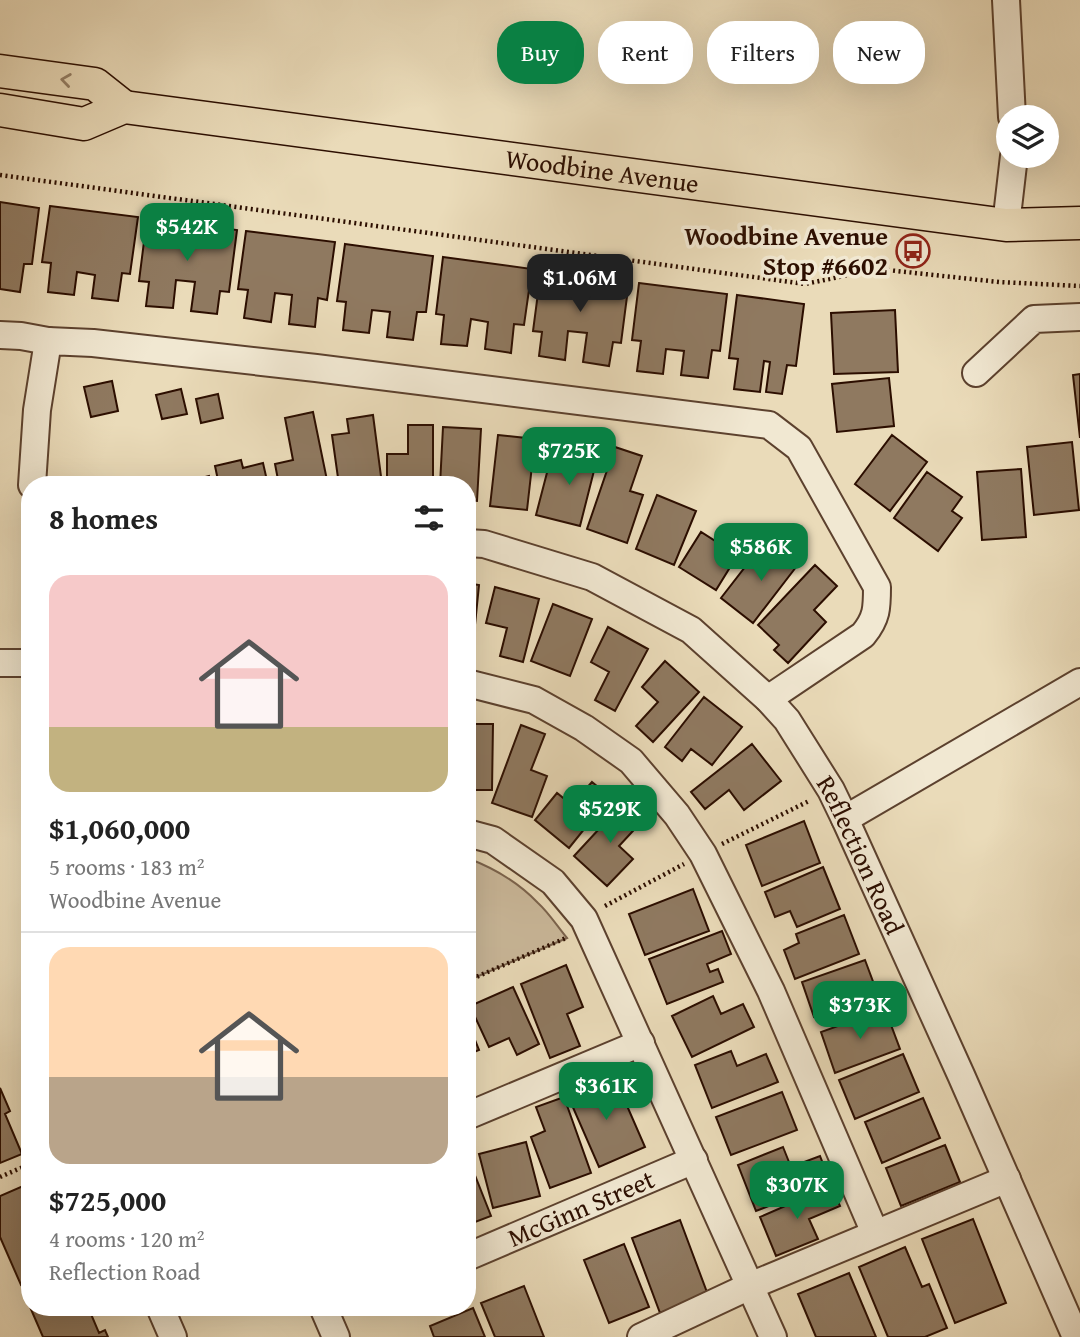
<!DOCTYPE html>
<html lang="en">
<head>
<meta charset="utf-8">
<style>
	body { margin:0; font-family:"Gentium Book Plus",serif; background:#f2f2f2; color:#222; height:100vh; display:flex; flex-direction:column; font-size:26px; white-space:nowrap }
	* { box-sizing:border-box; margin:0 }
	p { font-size:23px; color:#767676 }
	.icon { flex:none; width:38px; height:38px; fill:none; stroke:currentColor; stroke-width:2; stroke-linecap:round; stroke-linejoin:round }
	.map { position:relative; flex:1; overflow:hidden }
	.sheet { position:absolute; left:21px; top:476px; width:455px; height:840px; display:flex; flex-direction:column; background:#fff; border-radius:28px; box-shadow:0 7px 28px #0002 }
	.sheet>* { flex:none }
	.top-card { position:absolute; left:497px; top:21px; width:478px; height:63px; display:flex; gap:14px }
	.tools { position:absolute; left:996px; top:105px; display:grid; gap:14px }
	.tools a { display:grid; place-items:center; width:63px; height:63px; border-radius:50%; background:#fff; box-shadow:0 7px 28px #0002; font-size:35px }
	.price { position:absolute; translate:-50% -60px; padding:0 16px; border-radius:14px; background:#0b8043; color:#fff; font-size:23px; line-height:46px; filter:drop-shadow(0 2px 4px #0008) }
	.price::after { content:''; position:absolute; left:50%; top:42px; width:21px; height:16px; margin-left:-10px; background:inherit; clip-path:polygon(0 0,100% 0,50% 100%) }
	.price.selected { background:#222; color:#fff }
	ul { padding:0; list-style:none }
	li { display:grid; align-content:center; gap:14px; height:371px; padding:0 28px }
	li+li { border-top:2px solid #e0e0e0 }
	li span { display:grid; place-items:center; height:217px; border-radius:21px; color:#555 }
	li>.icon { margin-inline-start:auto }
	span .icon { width:126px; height:126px; fill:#fffc; stroke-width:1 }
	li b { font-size:30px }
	h2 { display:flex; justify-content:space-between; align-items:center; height:84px; padding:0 28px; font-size:30px }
	.tag { padding:0 24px; border-radius:28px; background:#fff; box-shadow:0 7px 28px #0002; font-size:24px; line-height:63px }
	.tag.selected { background:#0b8043; color:#fff }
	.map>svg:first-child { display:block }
</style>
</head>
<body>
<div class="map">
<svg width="1080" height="1337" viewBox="0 0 1080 1337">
	<rect width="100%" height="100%" fill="#eadbb9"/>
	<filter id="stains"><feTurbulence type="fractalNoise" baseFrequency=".00286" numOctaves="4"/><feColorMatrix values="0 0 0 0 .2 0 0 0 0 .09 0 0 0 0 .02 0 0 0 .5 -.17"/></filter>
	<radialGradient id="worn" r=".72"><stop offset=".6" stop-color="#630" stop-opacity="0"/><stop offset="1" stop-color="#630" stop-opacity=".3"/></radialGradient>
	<path fill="#cab89a" stroke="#7b634d" stroke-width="2" d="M467,858C494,868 518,882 538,903C549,913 557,926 567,938L467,981Z"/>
	<path fill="#8f7960" stroke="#2c0e00" stroke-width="2" d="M0,202L39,208L32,264H24L20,292L0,289Z
		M50,206L138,217L130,274L122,273L118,301L92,298L95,275L77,272L74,295L48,292L51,263L42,262Z
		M147,218L237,230L229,292L220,291L217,314L191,311L195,282L176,280L173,308L146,306L149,282L139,281Z
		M246,231L335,242L327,300L318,298L315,327L289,324L292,295L275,293L271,322L244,318L248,290L238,289Z
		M345,244L433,256L426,312H417L413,340L387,337L390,312L372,310L369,333L343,330L346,302L337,301Z
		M443,257L532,269L524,325L514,324L511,353L485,349L488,322L471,319L467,346L441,344L444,315L436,314Z
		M541,270L629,281L621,343L613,342L609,366L583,362L587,333L568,331L565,360L539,356L542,332L533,331Z
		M639,283L727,294L720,351L712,350L708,378L681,375L684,351L666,349L663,374L637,371L641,341L632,340Z
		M737,295L804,304L796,366L787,365L782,394L766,392L770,362L764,361L760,392L734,389L738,359L729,358Z
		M895,310L898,372L834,374L831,313Z
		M1080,374V438L1073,375Z
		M889,378L894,426L837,432L832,384Z
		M112,381L118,411L91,417L84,387Z
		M181,389L187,414L162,419L156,395Z
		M218,394L223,418L201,423L196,399Z
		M313,412L328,485H279L275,464L293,460L285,418Z
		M373,415L382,484L339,485L332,435L349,433L347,419Z
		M408,425H433V485H387V454H408Z
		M443,427L481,429L477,501L467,500V485H440Z
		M498,435L535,439L527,510L490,506Z
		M892,435L927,462L890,511L855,484Z
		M576,441L600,447L580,526L536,515L549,465L569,469Z
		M1072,442L1079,510L1034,515L1027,447Z
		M615,447L642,456L630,491L643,495L627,543L587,529Z
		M241,460L243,468L263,463L268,485H219L215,466Z
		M1021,469L1026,537L982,540L977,472Z
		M927,472L962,497L952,511L962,518L938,551L894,518Z
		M209,476L211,485H175Z
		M657,495L696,511L674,565L636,549Z
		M724,530L745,543L716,590L679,567L701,532L717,542Z
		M783,542L803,558L753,623L721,598L749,562L761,572Z
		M815,565L837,586L814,610L826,622L788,663L774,650L779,645L758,625Z
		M467,583L479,585L475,625L467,624Z
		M495,587L539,599L523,662L500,656L507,628L486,623Z
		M553,604L592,619L570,676L531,661Z
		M608,627L648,649L615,711L595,700L609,672L591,662Z
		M665,661L699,692L653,742L636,726L658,702L642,687Z
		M704,697L742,727L712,765L691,749L682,761L665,747Z
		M467,724H493L492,790H467Z
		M521,725L545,734L531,770L547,776L532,817L492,803Z
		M752,744L781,781L744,810L729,790L705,809L691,792Z
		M592,782L610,797L569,848L535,820L557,793L572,805Z
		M625,801L644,819L619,846L633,859L607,886L574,856Z
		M804,821L820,863L762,886L746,845Z
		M823,867L840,909L797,927L790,911L775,917L765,892Z
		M693,889L709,931L645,955L629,914Z
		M844,915L859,954L795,979L784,950L799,943L796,934Z
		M722,931L731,954L707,964L710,972L718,969L723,982L667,1004L649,959Z
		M865,960L878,995L814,1017L802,982Z
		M566,965L583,1007L567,1014L580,1046L550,1058L521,984Z
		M513,987L539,1044L517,1055L509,1038L489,1047L470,1006Z
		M713,996L721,1014L743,1004L754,1027L692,1057L672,1016Z
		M885,1009L900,1049L835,1073L821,1032Z
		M467,1020L479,1050L467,1055Z
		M731,1051L737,1066L766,1054L778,1082L712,1108L695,1065Z
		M903,1054L919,1092L855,1119L839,1080Z
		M614,1076L645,1147L599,1167L568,1096Z
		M0,1088L10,1111L5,1114L22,1154L0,1163Z
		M782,1092L797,1130L731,1155L716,1117Z
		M564,1097L591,1173L550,1188L531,1137L545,1131L536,1107Z
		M923,1098L940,1138L882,1163L865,1122Z
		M526,1142L540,1196L493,1208L479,1154Z
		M945,1145L960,1182L901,1206L886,1168Z
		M783,1147L791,1167L820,1156L830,1182L756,1211L738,1165Z
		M467,1155L491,1216L467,1225Z
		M30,1183V1281L21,1285L0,1237V1196Z
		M831,1186L840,1206L809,1219L818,1239L776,1256L760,1217Z
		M973,1219L1006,1303L955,1323L922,1239Z
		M680,1220L708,1295L660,1313L632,1238Z
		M624,1244L649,1307L609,1323L584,1260Z
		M905,1247L922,1287L929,1284L947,1328L925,1337H888L859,1267Z
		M849,1273L876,1337H816L798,1294Z
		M524,1286L544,1337H495L481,1303Z
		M30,1307H88L99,1333L105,1330L108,1337H43Z
		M473,1308L485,1337H434L430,1326Z"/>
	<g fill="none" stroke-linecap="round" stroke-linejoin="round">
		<defs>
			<g id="minor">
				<path d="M1006,0L1012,117"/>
				<path d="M1006,225L1014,156"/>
				<path d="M0,335L21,336L48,341"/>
				<path d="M976,373L1034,319L1080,317"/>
				<path d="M32,485L37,410L48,341L93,343L316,368L769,425L799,448L877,587C877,608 877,618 863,635L768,699"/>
				<path id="s1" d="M467,543L484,544L592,577L691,630L768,699L787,720L831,790L845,819L961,1075L1076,1337"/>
				<path d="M0,663H30"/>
				<path d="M467,683L534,700L584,728L631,761L677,815L703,854L771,991L875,1233"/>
				<path d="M845,819L1080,682"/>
				<path d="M467,833L493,840L553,882L584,919L773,1337"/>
				<path d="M467,1116L641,1043"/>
				<path id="s2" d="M467,1257L694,1160"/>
				<path d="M160,1307L173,1337"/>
				<path d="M323,1307L336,1337"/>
				<path d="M641,1337L750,1286L1007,1179"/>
			</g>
			<g id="major">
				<path d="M0,71L95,84L124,107"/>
				<path id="s3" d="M0,110L84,124L124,107L1006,225L1080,223"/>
			</g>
		</defs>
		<use href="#minor" stroke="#5c412e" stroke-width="30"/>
		<use href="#major" stroke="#2c0e00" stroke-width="35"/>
		<path stroke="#2c0e00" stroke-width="4.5" stroke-dasharray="2 3.5" stroke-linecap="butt" d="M0,175L805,284L878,269L999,282L1080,286
			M722,844L809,801
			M605,906L684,864
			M467,981L566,938
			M0,1177L30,1164"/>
		<use href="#minor" stroke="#f1e8d2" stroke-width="26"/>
		<use href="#major" stroke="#eadbb9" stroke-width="32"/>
	</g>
	<defs><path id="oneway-chevron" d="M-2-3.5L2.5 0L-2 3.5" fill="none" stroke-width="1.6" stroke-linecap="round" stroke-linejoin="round" transform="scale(1.75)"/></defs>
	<use stroke="#947f66" href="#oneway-chevron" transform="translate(66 80) rotate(-172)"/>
	<defs>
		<symbol id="bus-ring" viewBox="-11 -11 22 22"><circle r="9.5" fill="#f1e8d2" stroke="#8f2418" stroke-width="1.5"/><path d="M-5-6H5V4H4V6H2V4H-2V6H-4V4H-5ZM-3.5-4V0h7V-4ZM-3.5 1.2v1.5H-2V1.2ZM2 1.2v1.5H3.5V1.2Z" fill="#8f2418"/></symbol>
	</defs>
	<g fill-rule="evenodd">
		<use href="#bus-ring" x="894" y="232" width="38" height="38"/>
	</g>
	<g text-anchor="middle" stroke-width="7" stroke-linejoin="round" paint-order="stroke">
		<g font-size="26" fill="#2c0e00" stroke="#f1e8d2">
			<text dy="9" stroke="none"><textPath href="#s3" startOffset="611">Woodbine Avenue</textPath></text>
			<text dy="9" stroke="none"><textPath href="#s1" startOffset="528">Reflection Road</textPath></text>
			<text dy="9" stroke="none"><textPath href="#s2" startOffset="124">McGinn Street</textPath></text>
		</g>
		<g font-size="26" font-weight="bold" fill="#2c0e00" stroke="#f1e8d2" text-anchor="end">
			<text x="888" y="245">Woodbine Avenue<tspan x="888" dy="30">Stop #6602</tspan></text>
		</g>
	</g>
	<rect width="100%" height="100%" filter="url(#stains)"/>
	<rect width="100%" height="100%" fill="url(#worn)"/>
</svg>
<div class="tools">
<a><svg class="icon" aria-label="layers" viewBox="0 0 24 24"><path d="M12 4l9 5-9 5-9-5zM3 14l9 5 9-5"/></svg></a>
</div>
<b class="price" style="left:187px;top:263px">$542K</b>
<b class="price selected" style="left:580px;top:314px">$1.06M</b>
<b class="price" style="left:569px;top:487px">$725K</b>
<b class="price" style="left:761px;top:583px">$586K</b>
<b class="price" style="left:610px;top:845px">$529K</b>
<b class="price" style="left:860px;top:1041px">$373K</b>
<b class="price" style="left:606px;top:1122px">$361K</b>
<b class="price" style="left:797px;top:1221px">$307K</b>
<div class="top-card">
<a class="tag selected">Buy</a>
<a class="tag">Rent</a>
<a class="tag">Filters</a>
<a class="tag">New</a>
</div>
<section class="sheet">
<h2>8 homes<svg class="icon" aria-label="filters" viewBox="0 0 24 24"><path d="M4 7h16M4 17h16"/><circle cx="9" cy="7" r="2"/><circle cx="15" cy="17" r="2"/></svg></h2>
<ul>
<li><span style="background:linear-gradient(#f6c9c9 70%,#c2b280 0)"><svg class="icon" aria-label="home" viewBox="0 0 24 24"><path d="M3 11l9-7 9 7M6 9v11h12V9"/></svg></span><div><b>$1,060,000</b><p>5 rooms · 183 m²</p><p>Woodbine Avenue</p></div></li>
<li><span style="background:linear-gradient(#ffd9b3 60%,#b9a48a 0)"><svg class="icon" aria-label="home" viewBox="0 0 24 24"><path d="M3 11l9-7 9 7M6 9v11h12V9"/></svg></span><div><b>$725,000</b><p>4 rooms · 120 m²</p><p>Reflection Road</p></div></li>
</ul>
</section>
</div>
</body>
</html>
